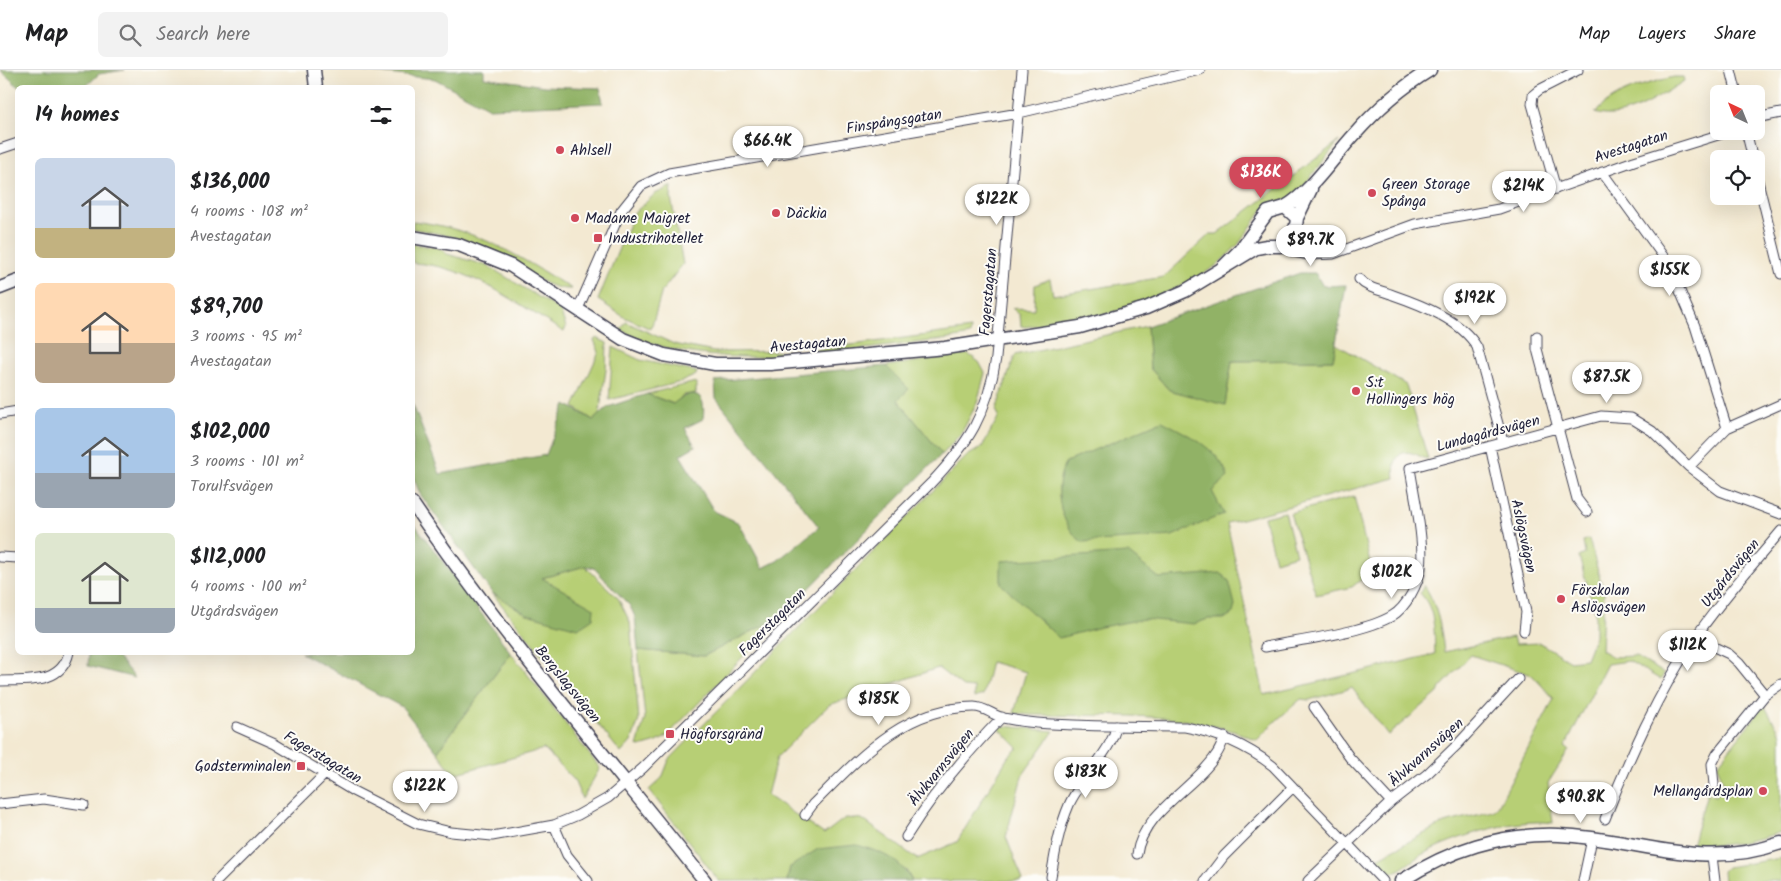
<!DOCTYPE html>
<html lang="en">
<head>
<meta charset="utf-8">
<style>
	body { margin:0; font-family:Kalam,sans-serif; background:#f2f2f2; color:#202124; height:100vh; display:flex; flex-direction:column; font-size:19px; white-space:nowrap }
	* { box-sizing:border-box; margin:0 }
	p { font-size:16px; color:#757577 }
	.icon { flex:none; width:28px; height:28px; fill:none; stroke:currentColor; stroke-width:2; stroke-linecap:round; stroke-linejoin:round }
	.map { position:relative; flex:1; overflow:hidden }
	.panel { position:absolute; left:15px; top:15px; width:400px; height:570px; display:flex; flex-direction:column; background:#fff; border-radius:8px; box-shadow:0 5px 20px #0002 }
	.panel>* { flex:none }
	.needle { width:32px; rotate:317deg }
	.fabs { position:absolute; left:1710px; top:15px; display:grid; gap:10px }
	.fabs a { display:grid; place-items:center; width:55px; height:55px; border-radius:8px; background:#fff; box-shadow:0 5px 20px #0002; font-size:25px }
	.price { position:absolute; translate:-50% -42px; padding:0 11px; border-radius:18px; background:#fff; color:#222; font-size:16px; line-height:32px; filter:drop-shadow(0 1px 2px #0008) }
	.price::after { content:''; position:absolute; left:50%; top:30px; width:15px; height:11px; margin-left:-8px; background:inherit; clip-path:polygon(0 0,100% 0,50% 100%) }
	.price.active { background:#d1495b; color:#fff }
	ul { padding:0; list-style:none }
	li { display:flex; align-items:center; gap:15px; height:125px; padding:0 20px }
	li span { display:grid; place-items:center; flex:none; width:140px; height:100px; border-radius:8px; color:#555 }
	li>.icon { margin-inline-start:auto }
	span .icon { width:60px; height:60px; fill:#fffc; stroke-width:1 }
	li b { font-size:21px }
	h2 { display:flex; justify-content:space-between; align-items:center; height:60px; padding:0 20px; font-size:21px }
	header { display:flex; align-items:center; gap:30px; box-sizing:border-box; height:70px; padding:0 25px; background:#fff; border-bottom:1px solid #e0e0e0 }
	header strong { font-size:24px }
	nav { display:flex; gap:28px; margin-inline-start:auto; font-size:18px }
	.search { width:350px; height:45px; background:#f2f2f2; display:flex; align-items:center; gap:12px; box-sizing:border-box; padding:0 18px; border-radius:8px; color:#757577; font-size:19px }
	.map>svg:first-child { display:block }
</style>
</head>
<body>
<header>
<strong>Map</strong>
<div class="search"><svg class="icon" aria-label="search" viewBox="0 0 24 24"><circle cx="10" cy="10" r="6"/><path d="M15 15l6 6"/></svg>Search here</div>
<nav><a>Map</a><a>Layers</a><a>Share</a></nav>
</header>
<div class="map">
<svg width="1781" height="811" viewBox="0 0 1781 811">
	<rect width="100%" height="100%" fill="#fdfcf7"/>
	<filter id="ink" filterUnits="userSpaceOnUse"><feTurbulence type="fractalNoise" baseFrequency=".02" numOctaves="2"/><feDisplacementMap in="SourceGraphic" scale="10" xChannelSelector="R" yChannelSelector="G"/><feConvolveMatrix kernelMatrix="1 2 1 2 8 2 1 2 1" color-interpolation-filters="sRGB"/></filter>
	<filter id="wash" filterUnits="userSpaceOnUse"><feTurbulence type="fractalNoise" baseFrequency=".0096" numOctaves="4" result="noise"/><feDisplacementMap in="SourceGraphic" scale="20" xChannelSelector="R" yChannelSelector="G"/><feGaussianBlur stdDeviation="1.12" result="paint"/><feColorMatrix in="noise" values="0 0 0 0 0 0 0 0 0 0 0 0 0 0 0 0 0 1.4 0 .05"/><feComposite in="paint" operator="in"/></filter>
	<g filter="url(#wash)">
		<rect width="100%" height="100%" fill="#f3e9d2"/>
		<path fill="#b7cf74" stroke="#6c7858" d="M1674,7H1683L1684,11C1660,26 1624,53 1595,43C1616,21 1644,14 1674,7Z
			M1339,71L1294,128L1269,135L1262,141L1238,175L1217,195L1191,212L1134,236L1103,245L1026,257L1021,256L1020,245L1012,238L1034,239L1035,215L1050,209L1053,225L1164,207L1210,164H1217Z
			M672,116L671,128L683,194L662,221L651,259L624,247L598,230L633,144L655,124Z
			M413,151C479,159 516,185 572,219C544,221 518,193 493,182C467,170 441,163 413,159Z
			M412,174L440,178L447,184L488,196L560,240L566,257L564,262C516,233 470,196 413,193Z
			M626,252L674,274L714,282L797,281L798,286C736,288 677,290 621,260Z
			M1147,256L1150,298L1169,320L1225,334L1232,291L1333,290L1336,274L1406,315L1428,389C1422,388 1417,384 1412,383C1395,379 1393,396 1395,408L1227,453L1264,625L1435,584C1434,562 1436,540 1420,523L1424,515C1438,536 1441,557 1444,582L1513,567L1515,574L1540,573L1570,591L1586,589L1595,566V543L1579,487L1585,484L1583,471L1589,469L1604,523L1601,580L1613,587L1635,586L1664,603L1661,610L1629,591L1607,594L1565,677L1569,680L1548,713L1553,753C1517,747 1454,767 1423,784C1412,790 1402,800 1390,804L1376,789L1444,753L1493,741L1497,738L1554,629L1532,605L1471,585L1440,618L1438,623L1388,665L1352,618L1309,630L1301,629L1278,649L1257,670C1186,639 1106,647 1029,645L1014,643L1026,602L991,592L983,625L974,628V618L963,617L938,598L829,635L777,687L767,725L824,764L845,748L862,749L917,789L957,772L1008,687L1018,678L999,658L1004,656L1054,661L1022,706L1006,767L1023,810L1021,811H912L906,800L790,797L787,811H719L649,720L662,708L669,690L967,386L982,377L999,346L996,340L1015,285Z
			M971,259L970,265L950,269L814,285V280Z
			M597,268L607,273L606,300L599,346L593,350L574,337L599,282L594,270Z
			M613,277L640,290L697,302L696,305L681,312L609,330Z
			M968,284L979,292L985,303L977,333L962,362L942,385L898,330L908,319L886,296Z
			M696,312V323L684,325L674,334L647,324Z
			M1354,426L1372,501L1352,517L1316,525L1290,443Z
			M1285,442L1296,485L1275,491L1264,447Z
			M585,496L618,528L630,552L639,650L631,672L621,683L492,523L527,544L542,508Z
			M782,546L666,667L657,672L640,677L637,676L645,648L638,580L704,586Z
			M511,583L600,698L582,729L574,710L544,679L454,704L437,682Z
			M1764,635L1781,664V762C1751,772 1723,777 1692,775L1707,723L1716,726L1725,716L1717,695Z
			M1781,788V811H1724L1723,801L1727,797Z"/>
		<path fill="#91b266" stroke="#5a6a50" d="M0,0H125L99,4L84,18L19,17Z
			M350,0H484V7L544,16L600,18L603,33L489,38L435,9Z
			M1300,203H1315L1323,216L1346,215L1333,290L1232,291L1225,335L1169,320L1150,298L1147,256Z
			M886,296L909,319L898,330L942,384L782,546L704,586L638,580L635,547L630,536L594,498L585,496L542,508L594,538L593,548L578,558L527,544L492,523L420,424L413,406V335L440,404L546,385L566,334L593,350L608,337L647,324L673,334C693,317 707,322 703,349L685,358L695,376L680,385L714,441L739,453L763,498L777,491L819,457L716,328L715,311Z
			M1162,351C1187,364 1220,379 1228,407L1212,421L1224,444L1172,466L1082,472C1059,454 1052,417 1066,392Z
			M413,452L511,583L437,682L402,637L301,583L412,582Z
			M1128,483L1159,508L1220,503L1229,511L1235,535L1233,543L1224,549H1208L1194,554L1144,549L1101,557L1059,568L1001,514V491Z
			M89,583H114L135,608L88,596Z
			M857,775C880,782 899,788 912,811H787L790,797L818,779Z"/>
	</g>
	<g filter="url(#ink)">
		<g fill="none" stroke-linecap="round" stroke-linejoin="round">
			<defs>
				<path id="street" d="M1731,0L1737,24
					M1756,48L1781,43
					M1746,61L1753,89
					M0,79L18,73
					M1602,102L1668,193L1695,256L1727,358
					M1756,103L1781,204
					M1556,119L1532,34L1533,25L1539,20L1578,0
					M1296,159C1305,173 1314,178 1331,180
					M1280,176L1294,182L1309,185L1333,184L1415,154L1499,139L1634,91L1731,61
					M1359,209C1368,219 1381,220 1393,225C1422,235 1461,250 1477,277L1503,372
					M578,239L621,141L641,116L669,103L1019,43L1200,0
					M1537,266V279L1577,429L1587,442
					M0,344L18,341
					M1490,376L1526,542L1524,561
					M1689,397L1727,358L1781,334
					M0,487L18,488
					M1695,568L1729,584L1739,593L1765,625
					M1265,577C1300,570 1363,563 1392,546C1407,537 1418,514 1421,498C1425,472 1414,425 1410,398L1601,346L1631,348L1652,361L1689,397L1720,421L1781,444
					M0,611C26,610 62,615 69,582
					M1314,637L1350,688L1391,732
					M237,657L275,674L353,721L418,754L451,762L492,766L554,755L578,745L608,728L643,698L931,413C968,374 988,343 996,288L1022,0
					M1714,715L1712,694L1717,684L1765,625L1781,614
					M0,734L44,729L84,735
					M805,745L813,734C859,688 904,637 974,637C984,637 993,645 1003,648C1013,650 1026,652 1037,653C1086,657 1136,656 1185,657C1219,663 1246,675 1273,696L1383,811
					M1605,749C1627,691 1660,620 1695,568C1720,531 1752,496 1781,461
					M554,755L567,785L588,811
					M906,767C934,722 965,685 1002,647
					M1137,784C1142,743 1196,717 1216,685C1220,680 1222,673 1225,667
					M1712,786L1715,811
					M1051,807C1055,783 1059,758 1069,735C1079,711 1114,678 1116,656
					M217,811L325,704
					M1205,811L1224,786L1293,717
					M1308,811L1391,732L1427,704L1458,674L1518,609
					M1583,811L1592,769"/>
				<path id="secondary" d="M314,0L316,18
					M1285,137C1313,120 1332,89 1354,65C1376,40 1402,17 1430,0
					M1297,148L1311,119
					M412,167L459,175L511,196L623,269L664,285L715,294H770L945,278L1080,257L1146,238L1185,221L1256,178L1267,176H1280C1292,169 1296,161 1297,148L1285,137L1268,142L1240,180L1221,199
					M0,218L18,211
					M412,433C502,565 606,686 705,811
					M1401,811C1450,780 1500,763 1559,765C1639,768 1699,802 1781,773"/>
			</defs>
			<use href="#street" stroke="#414052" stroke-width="11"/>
			<use href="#secondary" stroke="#414052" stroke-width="15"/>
			<use href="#street" stroke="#fff" stroke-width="9"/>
			<use href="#secondary" stroke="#fff" stroke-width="12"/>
		</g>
	</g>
	<g fill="#d1495b" stroke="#fdfcf7" stroke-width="2">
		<circle cx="560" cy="80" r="5"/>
		<circle cx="1372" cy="123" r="5"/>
		<circle cx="776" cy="143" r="5"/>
		<circle cx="575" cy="148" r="5"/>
		<rect x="593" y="163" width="10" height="10" rx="2.5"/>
		<circle cx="1356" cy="321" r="5"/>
		<circle cx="1561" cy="529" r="5"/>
		<rect x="665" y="659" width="10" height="10" rx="2.5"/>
		<rect x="296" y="691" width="10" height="10" rx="2.5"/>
		<circle cx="1763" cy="721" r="5"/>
	</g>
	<g text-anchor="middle" stroke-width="4" stroke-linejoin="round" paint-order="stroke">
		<g font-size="15" fill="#22223b" stroke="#fdfcf7">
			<text transform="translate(894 51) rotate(-9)" y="5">Finspångsgatan</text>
			<text transform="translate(1631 76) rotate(-18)" y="5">Avestagatan</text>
			<text transform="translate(988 222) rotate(-85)" y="5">Fagerstagatan</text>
			<text transform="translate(808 274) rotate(-5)" y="5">Avestagatan</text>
			<text transform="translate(1488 363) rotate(-15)" y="5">Lundagårdsvägen</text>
			<text transform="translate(1524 466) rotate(78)" y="5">Aslögsvägen</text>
			<text transform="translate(1730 503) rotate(-51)" y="5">Utgårdsvägen</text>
			<text transform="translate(772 552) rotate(-45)" y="5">Fagerstagatan</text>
			<text transform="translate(568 614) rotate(51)" y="5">Bergslagsvägen</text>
			<text transform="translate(1426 682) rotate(-42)" y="5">Älvkvarnsvägen</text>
			<text transform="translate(323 687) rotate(31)" y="5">Fagerstagatan</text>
			<text transform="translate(941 697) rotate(-51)" y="5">Älvkvarnsvägen</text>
		</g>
		<g font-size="15" fill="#22223b" stroke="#fdfcf7" text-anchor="start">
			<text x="570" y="85">Ahlsell</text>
			<text x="1382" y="119">Green Storage<tspan x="1382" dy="17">Spånga</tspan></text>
			<text x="786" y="148">Däckia</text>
			<text x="585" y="153">Madame Maigret</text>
			<text x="608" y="173">Industrihotellet</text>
			<text x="1366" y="317">S:t<tspan x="1366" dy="17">Hollingers hög</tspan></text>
			<text x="1571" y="525">Förskolan<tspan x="1571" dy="17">Aslögsvägen</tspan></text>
			<text x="680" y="669">Högforsgränd</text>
			<text x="291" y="701" text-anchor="end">Godsterminalen</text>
			<text x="1753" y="726" text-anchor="end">Mellangårdsplan</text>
		</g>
	</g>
</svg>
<div class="fabs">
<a><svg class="needle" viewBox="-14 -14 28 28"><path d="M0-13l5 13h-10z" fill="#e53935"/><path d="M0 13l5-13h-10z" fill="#757577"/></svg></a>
<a><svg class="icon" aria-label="locate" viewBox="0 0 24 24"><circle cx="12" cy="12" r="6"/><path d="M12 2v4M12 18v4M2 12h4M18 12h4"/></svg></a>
</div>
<b class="price" style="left:768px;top:98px">$66.4K</b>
<b class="price active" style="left:1261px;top:129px">$136K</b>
<b class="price" style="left:1524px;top:143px">$214K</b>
<b class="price" style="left:997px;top:156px">$122K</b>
<b class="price" style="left:1311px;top:197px">$89.7K</b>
<b class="price" style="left:1670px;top:227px">$155K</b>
<b class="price" style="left:1475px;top:255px">$192K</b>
<b class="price" style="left:1607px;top:334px">$87.5K</b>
<b class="price" style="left:1392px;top:529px">$102K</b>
<b class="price" style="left:1688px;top:602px">$112K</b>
<b class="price" style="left:879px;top:656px">$185K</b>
<b class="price" style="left:1086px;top:729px">$183K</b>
<b class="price" style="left:425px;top:743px">$122K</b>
<b class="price" style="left:1581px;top:754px">$90.8K</b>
<section class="panel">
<h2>14 homes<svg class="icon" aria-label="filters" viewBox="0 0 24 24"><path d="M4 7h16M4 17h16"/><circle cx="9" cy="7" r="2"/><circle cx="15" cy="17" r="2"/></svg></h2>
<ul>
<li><span style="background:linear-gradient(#c9d6e8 70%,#c2b280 0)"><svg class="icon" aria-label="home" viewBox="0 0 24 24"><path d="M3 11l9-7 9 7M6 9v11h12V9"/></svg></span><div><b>$136,000</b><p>4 rooms · 108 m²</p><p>Avestagatan</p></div></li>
<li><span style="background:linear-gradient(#ffd9b3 60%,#b9a48a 0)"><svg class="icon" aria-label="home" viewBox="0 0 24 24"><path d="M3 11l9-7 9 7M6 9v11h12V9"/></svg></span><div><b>$89,700</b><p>3 rooms · 95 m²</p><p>Avestagatan</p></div></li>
<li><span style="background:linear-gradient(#a9c7e8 65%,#9aa5b1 0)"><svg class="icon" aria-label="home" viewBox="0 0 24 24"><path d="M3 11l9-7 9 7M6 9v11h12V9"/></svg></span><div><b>$102,000</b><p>3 rooms · 101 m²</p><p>Torulfsvägen</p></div></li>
<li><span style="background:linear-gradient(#dfe7d0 75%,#9aa5b1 0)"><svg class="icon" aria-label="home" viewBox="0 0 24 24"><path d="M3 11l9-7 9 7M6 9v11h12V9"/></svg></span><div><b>$112,000</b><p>4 rooms · 100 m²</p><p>Utgårdsvägen</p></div></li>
</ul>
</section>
</div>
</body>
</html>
